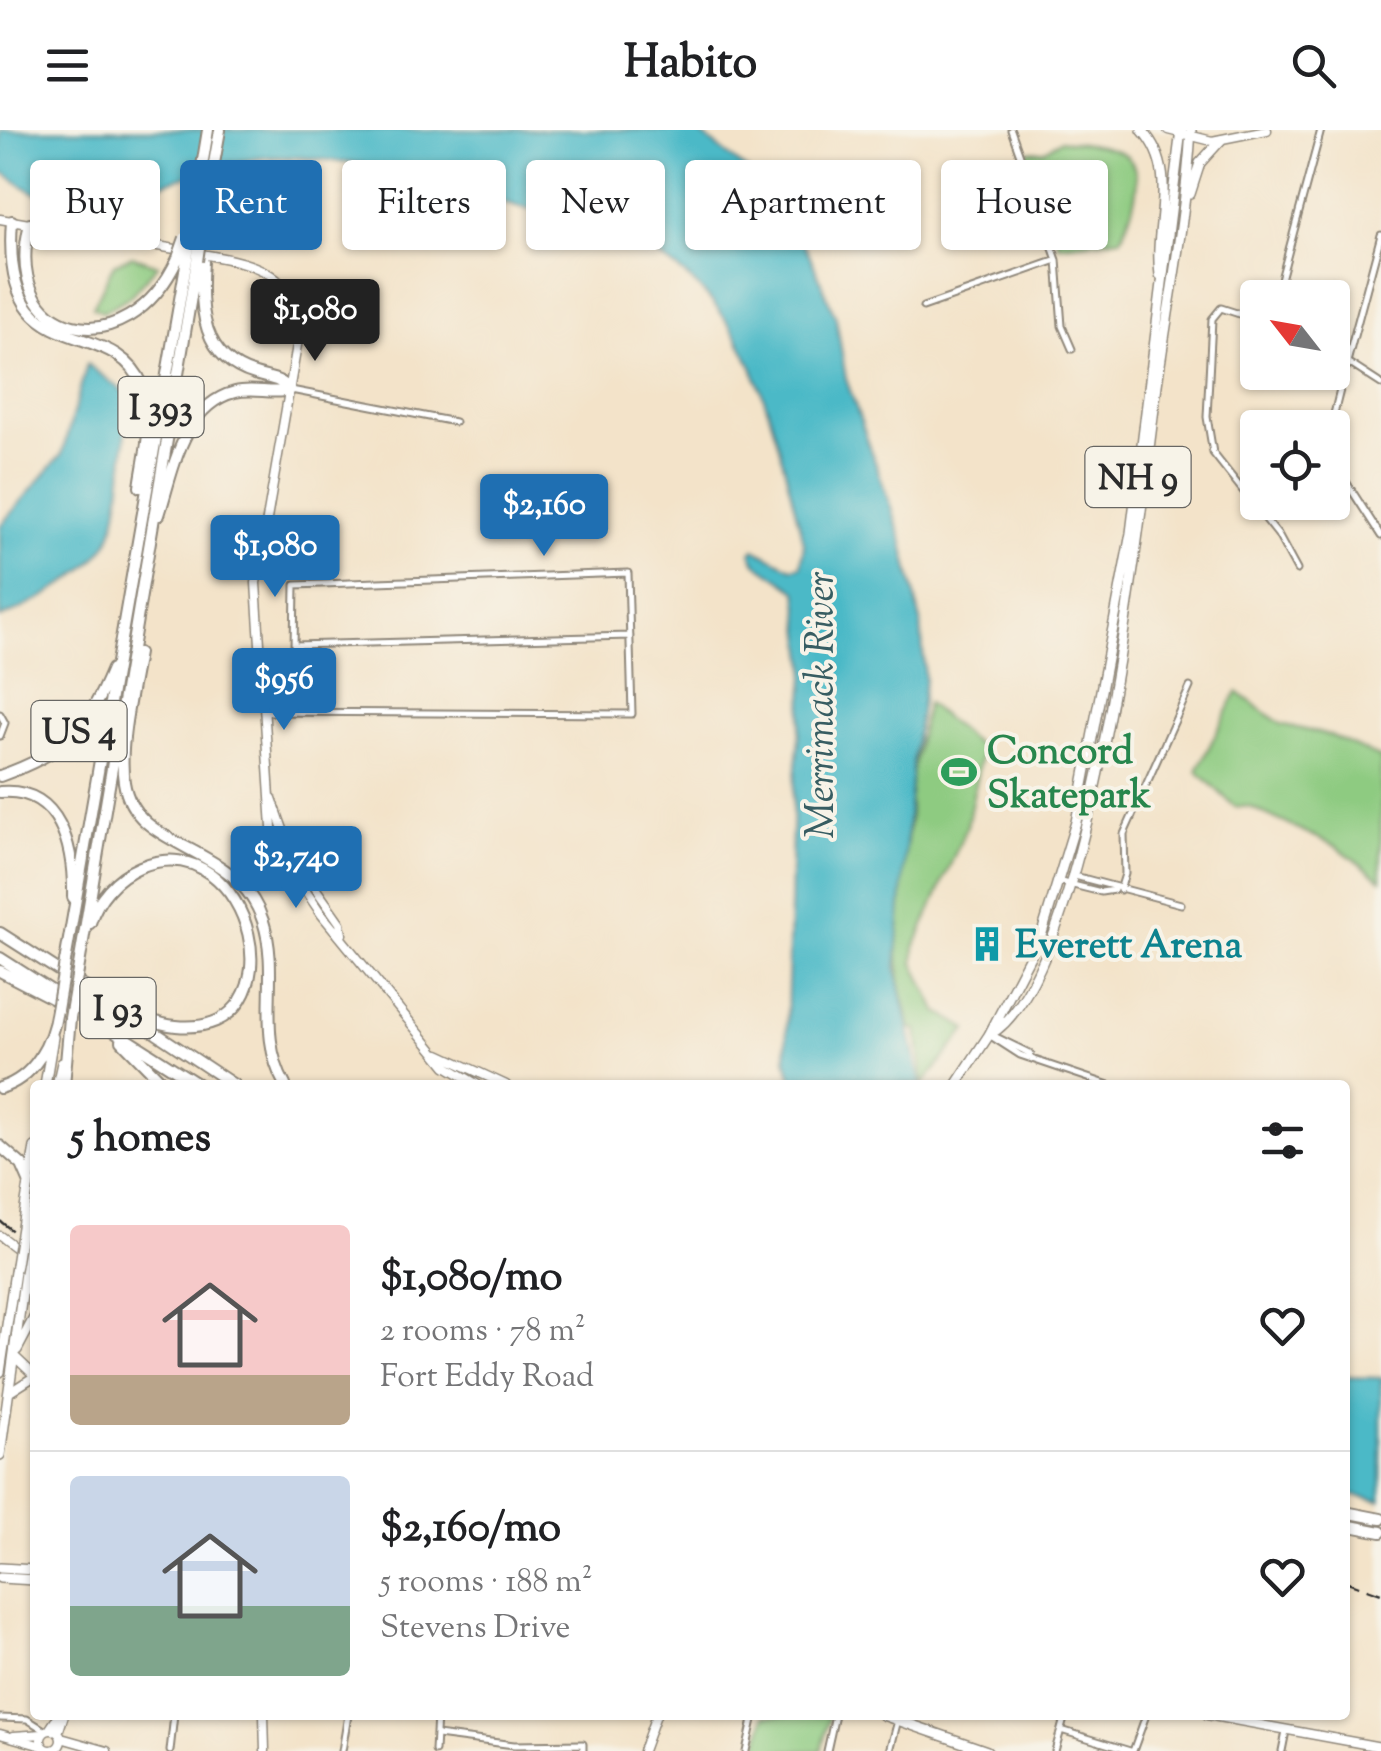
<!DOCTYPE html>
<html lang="en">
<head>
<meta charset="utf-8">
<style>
	body { margin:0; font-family:"Sorts Mill Goudy",serif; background:#f2f2f2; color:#202124; height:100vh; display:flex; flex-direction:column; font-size:38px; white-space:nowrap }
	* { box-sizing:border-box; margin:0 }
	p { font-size:32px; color:#757577 }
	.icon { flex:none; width:55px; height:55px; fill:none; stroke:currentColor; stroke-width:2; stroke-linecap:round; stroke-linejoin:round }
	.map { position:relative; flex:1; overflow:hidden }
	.details { position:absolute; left:30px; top:950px; width:1320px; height:640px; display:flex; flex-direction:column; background:#fff; border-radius:10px; box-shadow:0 2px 8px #0004 }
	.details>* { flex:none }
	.hud { position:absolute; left:30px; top:30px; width:1322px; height:90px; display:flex; gap:20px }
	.needle { width:65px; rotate:301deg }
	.buttons { position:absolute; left:1240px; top:150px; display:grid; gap:20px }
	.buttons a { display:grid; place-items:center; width:110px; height:110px; border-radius:10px; background:#fff; box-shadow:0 2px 8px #0004; font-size:50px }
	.price { position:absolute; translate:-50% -85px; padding:0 22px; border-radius:10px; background:#1f6fb2; color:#fff; font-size:32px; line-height:65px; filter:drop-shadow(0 2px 5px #0008) }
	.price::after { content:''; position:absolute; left:50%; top:60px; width:30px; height:22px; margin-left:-15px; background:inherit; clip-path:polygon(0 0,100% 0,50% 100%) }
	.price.current { background:#222; color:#fff }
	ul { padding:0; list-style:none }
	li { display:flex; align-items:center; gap:30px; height:250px; padding:0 40px }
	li+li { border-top:2px solid #e0e0e0 }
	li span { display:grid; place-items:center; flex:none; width:280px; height:200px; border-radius:10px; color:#555 }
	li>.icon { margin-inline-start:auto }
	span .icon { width:120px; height:120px; fill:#fffc; stroke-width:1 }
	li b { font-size:42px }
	h2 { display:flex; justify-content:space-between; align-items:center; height:120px; padding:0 40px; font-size:42px }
	.chip { padding:0 35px; border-radius:10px; background:#fff; box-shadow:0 2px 8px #0004; font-size:35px; line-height:90px }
	.chip.current { background:#1f6fb2; color:#fff }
	header { display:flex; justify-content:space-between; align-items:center; height:130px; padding:0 40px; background:#fff; font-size:45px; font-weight:700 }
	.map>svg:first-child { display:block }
</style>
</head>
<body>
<header><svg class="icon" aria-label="menu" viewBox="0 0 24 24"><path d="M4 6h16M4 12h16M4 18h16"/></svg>Habito<svg class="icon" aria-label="search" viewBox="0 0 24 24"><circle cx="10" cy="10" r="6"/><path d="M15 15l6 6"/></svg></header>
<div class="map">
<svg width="1381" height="1621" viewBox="0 0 1381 1621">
	<rect width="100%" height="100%" fill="#f7f3e8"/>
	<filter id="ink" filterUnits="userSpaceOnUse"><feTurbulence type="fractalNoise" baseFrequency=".01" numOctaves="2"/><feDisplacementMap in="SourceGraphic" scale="20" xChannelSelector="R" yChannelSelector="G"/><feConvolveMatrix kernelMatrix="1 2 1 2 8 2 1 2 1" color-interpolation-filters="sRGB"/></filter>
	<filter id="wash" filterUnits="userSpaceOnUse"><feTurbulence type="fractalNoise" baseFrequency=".0048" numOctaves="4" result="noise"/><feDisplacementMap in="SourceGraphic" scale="40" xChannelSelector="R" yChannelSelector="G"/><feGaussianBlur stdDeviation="2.25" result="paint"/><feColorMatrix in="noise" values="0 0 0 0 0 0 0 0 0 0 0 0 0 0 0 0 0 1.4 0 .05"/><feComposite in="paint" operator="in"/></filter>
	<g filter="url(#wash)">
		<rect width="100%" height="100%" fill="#f3e3c9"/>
		<path fill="#8ecb81" stroke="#5c7b56" stroke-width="2.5" d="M1061,10C1079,13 1101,14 1117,21C1152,34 1131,85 1121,108L1059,115L1024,22L1044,21Z
			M132,126L158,135L130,166L103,182L93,177L114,134Z
			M1237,562L1281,594L1331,606L1381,628V749L1336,716L1250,677L1234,676L1197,641Z
			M927,573L982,619L967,696L915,817L914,833L937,881L967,899L923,955L917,899H911L901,861L895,791L910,690V652Z
			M765,1585H830L821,1621H756Z"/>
		<path fill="#4cb9c7" stroke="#3c7279" stroke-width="2.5" d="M0,0H696L772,60L810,126L836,188L846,249L902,409L921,492L925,550L913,628L896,838L921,955H794L786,930L793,666L806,538L797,461L756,433L751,423L754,419L792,438L801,436L804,413C767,276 754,152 602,100C566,87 528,80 492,69C480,65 469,56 458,52C412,40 309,24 262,28C190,35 112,87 39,64C26,61 12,47 0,41Z
			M87,234L128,265C126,295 122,389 108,412C87,446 35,474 0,488V396L62,324Z
			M1345,1247L1381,1248V1371L1345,1364Z"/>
	</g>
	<g filter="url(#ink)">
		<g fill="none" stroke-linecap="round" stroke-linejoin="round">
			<defs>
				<path id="street" d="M1011,0L1057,130L1062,196L1072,219
					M1276,168L1321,0
					M923,177L1057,130
					M1258,190L1221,178L1212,189L1207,287L1213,323L1278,405L1297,440
					M1347,232L1381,105
					M1381,254L1347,232L1333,288L1336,326L1345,350L1381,406
					M291,260L455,292
					M294,515L630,506
					M264,582L632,584L628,443L295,455L293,581
					M0,584L5,593L0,606
					M1071,745L1181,774
					M1061,752L1101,762L1114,760
					M1120,760L1125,744L1124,704L1190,557
					M989,905L1020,925L1109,955
					M992,905L1031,924
					M0,1588L27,1589L46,1601
					M1061,1600L1130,1621
					M437,1605L514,1615L583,1614V1621
					M170,1621L174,1585
					M342,1621L348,1585
					M435,1621L437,1585
					M746,1621L754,1585
					M827,1621L835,1585
					M890,1621L898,1590
					M1055,1621L1065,1585
					M1133,1621L1146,1585
					M1282,1621L1286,1601"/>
				<path id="secondary" d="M1168,0L1212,11L1267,0
					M0,89L181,120
					M195,123C243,131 289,137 301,192L256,453L273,713L322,785L446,936L478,955
					M272,668L292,725L340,793L342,804
					M439,924L506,955
					M0,1106L35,1133
					M14,1226L35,1246
					M10,1262L35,1246
					M264,1585L265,1621
					M1207,1585L1381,1617
					M41 1610a10 10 0 1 1 20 0a10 10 0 1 1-20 0Z
					M49,1600L59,1585
					M58,1603L64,1585
					M0,1604L42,1616
					M14,1606L43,1604
					M61,1608L107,1621
					M643,1621L656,1585"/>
				<path id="primary" d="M1142,0C1181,43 1153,94 1160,145
					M1190,64L1200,33L1221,10
					M989,905C1092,849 1141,376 1157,255C1169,171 1186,85 1191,0
					M45,955L53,907
					M57,955L62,933
					M956,955L989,905L1042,803L1076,692L1131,403L1181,0
					M23,1091L35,1017
					M33,1098L35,1085
					M17,1220L35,1186
					M0,1242L16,1135
					M0,1325L25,1143
					M0,1438L35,1440
					M0,1448L35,1450
					M883,1585L987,1621"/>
				<path id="highway" d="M12,91C0,243 111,180 143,256C156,286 144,326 140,357
					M30,94C0,208 126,241 178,128
					M190,109L208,0
					M200,111L220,0
					M203,132C199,179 202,228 255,244C270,249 280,248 290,260
					M159,385C173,341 183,275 235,262C254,257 272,265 290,260
					M138,523C132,559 118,617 124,652C135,724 236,710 263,791C281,846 255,902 285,955
					M0,646C64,623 86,602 112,539
					M0,662C61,657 74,718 73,767
					M90,793C97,769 116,747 140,737C252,691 305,909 176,896C151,894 126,879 104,869
					M0,803L108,872
					M0,828L199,955
					M65,832L187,129
					M0,841L56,870
					M78,841L197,131
					M127,884L234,955
					M122,911L165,955
					M64,955L70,888
					M0,958C34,948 52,914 57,880
					M0,1016L22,1035L29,1051
					M1345,1382L1381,1389
					M1345,1395L1381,1402"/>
			</defs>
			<use href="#street" stroke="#8f877a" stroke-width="9"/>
			<use href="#secondary" stroke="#8f877a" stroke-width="11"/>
			<use href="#primary" stroke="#8f877a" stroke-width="12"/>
			<use href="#highway" stroke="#8f877a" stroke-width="14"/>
			<use href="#street" stroke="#fff" stroke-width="5"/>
			<use href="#secondary" stroke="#fff" stroke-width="8"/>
			<use href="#primary" stroke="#fff" stroke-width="9"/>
			<use href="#highway" stroke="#fff" stroke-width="10"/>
			<path stroke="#2b2b2b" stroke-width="2.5" stroke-dasharray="15 8" stroke-linecap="butt" d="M0,1091L35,1119
				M1345,1451L1381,1464"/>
			<defs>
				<path id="primary-bridge" d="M16,1135L23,1091
					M25,1143L33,1098"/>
				<path id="highway-bridge" d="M178,128L185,108
					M187,129L190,110
					M197,131L200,111
					M57,880L65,832
					M70,888L78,841"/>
			</defs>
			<use href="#primary-bridge" stroke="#8f877a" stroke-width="12" stroke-linecap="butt"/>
			<use href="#highway-bridge" stroke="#8f877a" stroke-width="14" stroke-linecap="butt"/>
			<use href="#primary-bridge" stroke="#fff" stroke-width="9"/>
			<use href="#highway-bridge" stroke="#fff" stroke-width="10"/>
		</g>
	</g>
	<defs>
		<symbol id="stadium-bare" viewBox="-9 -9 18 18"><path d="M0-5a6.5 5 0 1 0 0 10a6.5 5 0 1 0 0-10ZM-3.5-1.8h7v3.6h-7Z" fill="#2e9e5b" stroke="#f7f3e8" stroke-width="2.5" paint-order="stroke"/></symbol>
		<symbol id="building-bare" viewBox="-9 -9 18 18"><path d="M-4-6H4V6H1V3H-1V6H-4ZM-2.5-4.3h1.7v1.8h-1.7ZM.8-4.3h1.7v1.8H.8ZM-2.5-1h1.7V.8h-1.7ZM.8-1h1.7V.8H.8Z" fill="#0f9aa8" stroke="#f7f3e8" stroke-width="2.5" paint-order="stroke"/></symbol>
	</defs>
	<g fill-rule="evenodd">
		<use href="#stadium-bare" x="934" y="617" width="50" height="50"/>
		<use href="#building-bare" x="962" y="789" width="50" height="50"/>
	</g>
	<g text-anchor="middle" stroke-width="8" stroke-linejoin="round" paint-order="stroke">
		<g fill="#f7f3e8" stroke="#686764" stroke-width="2.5">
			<rect x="118.5" y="247" width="85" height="60" rx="8"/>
			<rect x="1085.5" y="317" width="105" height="60" rx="8"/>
			<rect x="31.5" y="571" width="95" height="60" rx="8"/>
			<rect x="80.5" y="848" width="75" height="60" rx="8"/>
		</g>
		<g font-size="35" font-weight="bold" fill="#2b2b2b">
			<text x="161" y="289">I 393</text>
			<text x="1138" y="359">NH 9</text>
			<text x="79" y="613">US 4</text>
			<text x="118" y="890">I 93</text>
		</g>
		<g font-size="38" font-weight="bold" fill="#27864d" stroke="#f7f3e8" text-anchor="start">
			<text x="987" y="633">Concord<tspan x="987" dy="44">Skatepark</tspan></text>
		</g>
		<g font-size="38" font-weight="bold" fill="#0d838f" stroke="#f7f3e8" text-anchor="start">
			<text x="1015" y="827">Everett Arena</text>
		</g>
		<g font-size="40" font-style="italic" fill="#375d62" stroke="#f7f3e8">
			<text transform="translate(819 575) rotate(-90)" y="14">Merrimack River</text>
		</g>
	</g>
</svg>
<div class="buttons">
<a><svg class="needle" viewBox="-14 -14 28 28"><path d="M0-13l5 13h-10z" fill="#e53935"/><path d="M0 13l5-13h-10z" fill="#757577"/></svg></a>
<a><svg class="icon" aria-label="locate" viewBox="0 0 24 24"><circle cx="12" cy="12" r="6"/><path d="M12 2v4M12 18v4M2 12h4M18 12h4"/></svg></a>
</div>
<b class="price current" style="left:315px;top:234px">$1,080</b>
<b class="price" style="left:544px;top:429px">$2,160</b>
<b class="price" style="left:275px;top:470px">$1,080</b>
<b class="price" style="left:284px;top:603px">$956</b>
<b class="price" style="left:296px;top:781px">$2,740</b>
<div class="hud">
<a class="chip">Buy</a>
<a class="chip current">Rent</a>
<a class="chip">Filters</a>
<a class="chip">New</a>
<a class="chip">Apartment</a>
<a class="chip">House</a>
</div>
<section class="details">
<h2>5 homes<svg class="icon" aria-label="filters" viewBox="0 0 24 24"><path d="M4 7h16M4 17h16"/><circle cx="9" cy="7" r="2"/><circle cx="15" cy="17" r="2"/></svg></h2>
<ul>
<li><span style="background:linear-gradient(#f6c9c9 75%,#b9a48a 0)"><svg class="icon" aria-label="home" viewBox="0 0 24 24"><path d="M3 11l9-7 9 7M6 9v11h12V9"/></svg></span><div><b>$1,080/mo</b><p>2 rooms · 78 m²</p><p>Fort Eddy Road</p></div><svg class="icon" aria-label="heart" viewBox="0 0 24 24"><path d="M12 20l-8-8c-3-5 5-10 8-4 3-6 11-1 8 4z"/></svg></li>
<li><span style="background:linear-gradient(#c9d6e8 65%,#7fa58c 0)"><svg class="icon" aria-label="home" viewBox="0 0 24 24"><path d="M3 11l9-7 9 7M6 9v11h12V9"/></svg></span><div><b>$2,160/mo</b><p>5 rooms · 188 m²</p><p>Stevens Drive</p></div><svg class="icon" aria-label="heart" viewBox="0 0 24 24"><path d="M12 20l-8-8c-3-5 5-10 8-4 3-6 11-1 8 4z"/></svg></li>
</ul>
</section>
</div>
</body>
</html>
